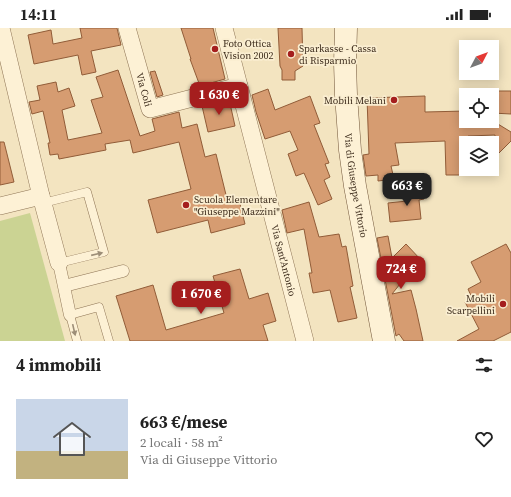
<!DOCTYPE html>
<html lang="it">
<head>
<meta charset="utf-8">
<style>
	body { margin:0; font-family:"Source Serif 4",serif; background:#f6f6f6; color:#222; height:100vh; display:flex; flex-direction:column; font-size:15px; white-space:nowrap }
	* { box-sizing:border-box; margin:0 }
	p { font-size:13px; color:#767676 }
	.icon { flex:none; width:22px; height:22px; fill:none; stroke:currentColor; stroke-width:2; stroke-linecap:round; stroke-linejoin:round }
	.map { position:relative; height:313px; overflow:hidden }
	.panel { display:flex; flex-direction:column; background:#fff; flex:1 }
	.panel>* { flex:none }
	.needle { width:26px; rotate:49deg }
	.tools { position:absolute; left:459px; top:12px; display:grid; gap:8px }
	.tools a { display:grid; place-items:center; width:40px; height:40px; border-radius:0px; background:#fff; box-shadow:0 2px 10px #0003; font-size:20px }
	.price { position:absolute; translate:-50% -34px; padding:0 9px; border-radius:8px; background:#a51e1e; color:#fff; font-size:13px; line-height:26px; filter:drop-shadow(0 1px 2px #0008) }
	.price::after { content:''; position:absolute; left:50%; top:24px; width:12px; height:9px; margin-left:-6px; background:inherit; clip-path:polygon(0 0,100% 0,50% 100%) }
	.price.selected { background:#222; color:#fff }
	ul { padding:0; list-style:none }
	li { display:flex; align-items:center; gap:12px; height:100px; padding:0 16px }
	li span { display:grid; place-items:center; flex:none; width:112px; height:80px; border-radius:0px; color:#555 }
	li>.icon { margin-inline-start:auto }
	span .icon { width:48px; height:48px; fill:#fffc; stroke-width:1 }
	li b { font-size:17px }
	h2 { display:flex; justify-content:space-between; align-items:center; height:48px; padding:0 16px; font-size:17px }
	.status { display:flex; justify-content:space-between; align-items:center; height:28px; padding:0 20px; background:#fff; direction:ltr }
	.status svg { height:11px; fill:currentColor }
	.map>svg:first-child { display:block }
</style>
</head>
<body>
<div class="status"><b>14:11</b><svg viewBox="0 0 49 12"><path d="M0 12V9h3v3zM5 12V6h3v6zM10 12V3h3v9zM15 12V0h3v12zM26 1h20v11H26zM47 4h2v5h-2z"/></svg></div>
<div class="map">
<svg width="511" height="313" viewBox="0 0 511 313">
	<rect width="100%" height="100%" fill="#f3e4c0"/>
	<path fill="#cbd393" d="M30,185L65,313H0V193Z"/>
	<path fill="#d69c71" stroke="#915c38" d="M80,0H117L121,17L91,23L96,44L82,47L78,27L34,36L28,7L51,2L53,16L82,10Z
		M181,0H213L225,51L200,58L190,31H191Z
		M278,0H302L303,38L295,43V52H282V42L280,38Z
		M118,42L140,108L155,103L152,91L179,84L182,100L197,96L205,129L216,126L228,175L239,172L245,196L211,205L208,192L157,205L148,172L191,161L179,114L133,125L130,112L105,116L106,122L59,131L58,126L50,127L48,115H50L43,83L32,86L29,74L40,72L37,58L56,54L58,64L69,60L75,78L62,82L68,112L102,105L91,72L103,69L96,49Z
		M155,43L163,67L157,69L150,44Z
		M268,61L275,82L310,68L320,95L314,97L329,135L325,136L330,149L324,152L332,171L318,177L304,145L296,148L288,126L298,122L290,103L265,111L256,84L252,67Z
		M492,63H511V86L492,85Z
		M425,68V84L466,83V93H493L511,104V113L494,130L495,107L468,108V115H466V147H446L445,113L395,115L399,137L391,138L394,151L378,153V147L366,148L363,127L369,126L367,70Z
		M229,71L235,98L208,104L202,78Z
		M0,114H4L14,154L0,157Z
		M422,159L424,171L419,172L421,191L390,194L388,175L407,173L406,161Z
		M309,174L319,209L339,206L342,219L346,218L353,258L350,259L357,290L338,294L330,262L313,265L309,245H312L304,201L287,205L282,182Z
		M388,208L392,230L406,216L421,232L412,241L392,266L411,262L416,281L423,313H404L399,306L396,308L377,210Z
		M506,216L511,225V304L493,313H457L479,301L465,274L472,270L468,261L481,254L471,234Z
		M240,241L249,271L268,265L276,293L263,297L268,313H130L116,268L153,257L166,302L224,285L213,248Z"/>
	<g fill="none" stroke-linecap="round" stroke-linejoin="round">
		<defs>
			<path id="service" d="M43,175L87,164L104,224L59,235
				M77,313L70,287L99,279L109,313"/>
			<path id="pedestrian" d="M59,235L70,287
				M64,258L123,243"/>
			<g id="minor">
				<path d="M1,0L41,168L59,235"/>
				<path id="s1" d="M127,0L150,81L239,58"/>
				<path id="s2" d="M224,0L305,313"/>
				<path d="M0,178L41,168"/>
			</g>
			<g id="secondary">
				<path id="s3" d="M346,0L345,35L346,67L350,122L355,158L384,313"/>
			</g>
		</defs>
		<use href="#service" stroke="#8f7556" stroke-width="9"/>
		<use href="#pedestrian" stroke="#8f7556" stroke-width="13"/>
		<use href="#minor" stroke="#8f7556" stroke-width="18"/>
		<use href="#secondary" stroke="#715539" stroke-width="23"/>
		<use href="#service" stroke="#fdf1d5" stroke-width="8"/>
		<use href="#pedestrian" stroke="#fdf1d5" stroke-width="12"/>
		<use href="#minor" stroke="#fdf1d5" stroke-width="17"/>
		<use href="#secondary" stroke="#fdf1d5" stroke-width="22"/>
	</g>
	<defs><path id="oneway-solid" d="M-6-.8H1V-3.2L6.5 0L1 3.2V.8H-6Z"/></defs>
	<g fill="#9d8e78">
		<use href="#oneway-solid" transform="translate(97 226) rotate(-13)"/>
		<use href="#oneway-solid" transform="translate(74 302) rotate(77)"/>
	</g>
	<g fill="#a51e1e" stroke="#faeed1" stroke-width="1.5">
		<circle cx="215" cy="21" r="4"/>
		<circle cx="291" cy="26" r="4"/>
		<circle cx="394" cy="72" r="4"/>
		<circle cx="186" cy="177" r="4"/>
		<circle cx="503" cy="276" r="4"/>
	</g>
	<g text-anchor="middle" stroke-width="3.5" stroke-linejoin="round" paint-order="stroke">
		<g font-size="10" fill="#3d2c1c" stroke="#faeed1" text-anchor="start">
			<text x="223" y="19">Foto Ottica<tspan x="223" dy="12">Vision 2002</tspan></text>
			<text x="299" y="24">Sparkasse - Cassa<tspan x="299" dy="12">di Risparmio</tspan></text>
			<text x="386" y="76" text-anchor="end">Mobili Melani</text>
			<text x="194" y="175">Scuola Elementare<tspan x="194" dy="12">"Giuseppe Mazzini"</tspan></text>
			<text x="495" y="274" text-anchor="end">Mobili<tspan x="495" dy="12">Scarpellini</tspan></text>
		</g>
		<g font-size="10" fill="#3d2c1c" stroke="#faeed1">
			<text dy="4" stroke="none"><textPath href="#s1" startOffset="64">Via Coli</textPath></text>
			<text dy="4" stroke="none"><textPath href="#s3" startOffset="158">Via di Giuseppe Vittorio</textPath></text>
			<text dy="4" stroke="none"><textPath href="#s2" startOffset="240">Via Sant'Antonio</textPath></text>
		</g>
	</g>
</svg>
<div class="tools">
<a><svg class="needle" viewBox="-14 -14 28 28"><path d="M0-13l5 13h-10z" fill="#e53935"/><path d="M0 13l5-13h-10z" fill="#767676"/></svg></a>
<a><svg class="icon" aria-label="locate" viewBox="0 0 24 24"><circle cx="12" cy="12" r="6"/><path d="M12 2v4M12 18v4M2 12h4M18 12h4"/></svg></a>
<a><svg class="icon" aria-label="layers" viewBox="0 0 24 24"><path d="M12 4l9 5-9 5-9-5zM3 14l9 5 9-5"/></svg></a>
</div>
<b class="price" style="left:219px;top:88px">1 630 €</b>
<b class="price selected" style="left:407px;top:179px">663 €</b>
<b class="price" style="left:401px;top:262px">724 €</b>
<b class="price" style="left:201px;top:287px">1 670 €</b>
</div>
<section class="panel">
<h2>4 immobili<svg class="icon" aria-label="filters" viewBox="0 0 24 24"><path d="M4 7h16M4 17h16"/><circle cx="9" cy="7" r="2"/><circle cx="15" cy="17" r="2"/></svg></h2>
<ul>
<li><span style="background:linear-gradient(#c9d6e8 65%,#c2b280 0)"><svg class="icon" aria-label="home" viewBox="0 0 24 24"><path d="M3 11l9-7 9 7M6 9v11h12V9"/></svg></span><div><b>663 €/mese</b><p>2 locali · 58 m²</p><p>Via di Giuseppe Vittorio</p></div><svg class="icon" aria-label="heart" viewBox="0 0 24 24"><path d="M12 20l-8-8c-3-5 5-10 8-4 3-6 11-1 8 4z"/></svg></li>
</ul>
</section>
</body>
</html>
